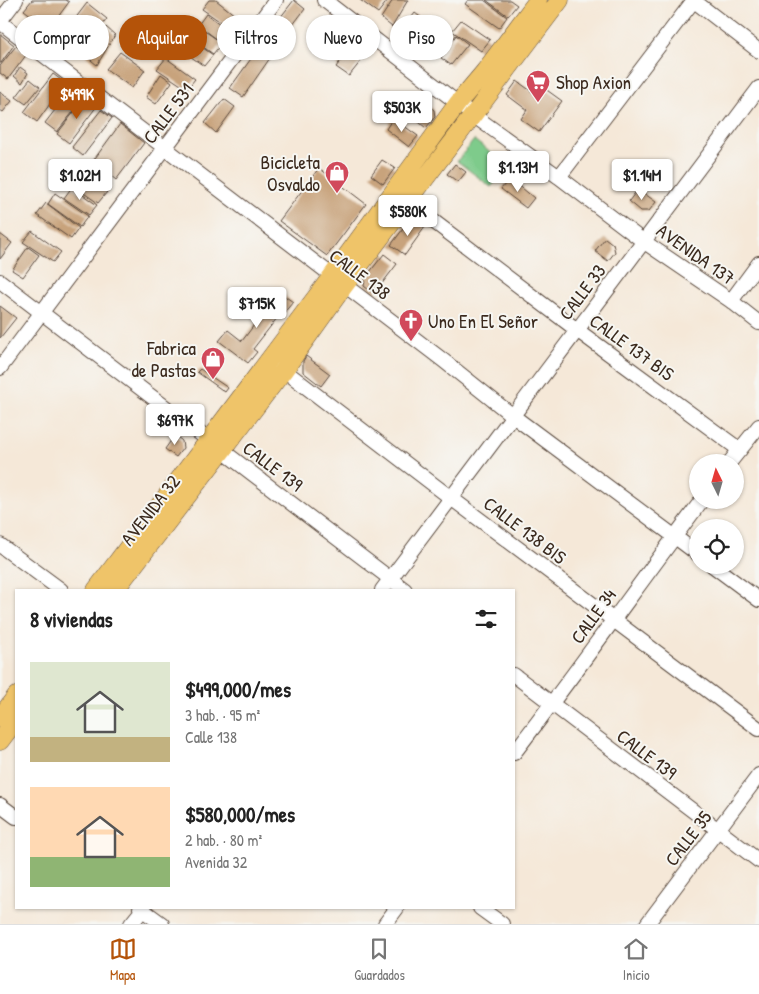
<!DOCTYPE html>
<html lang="es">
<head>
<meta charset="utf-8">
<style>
	body { margin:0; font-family:"Patrick Hand",sans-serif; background:#f2f2f2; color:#222; height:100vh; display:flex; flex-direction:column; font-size:19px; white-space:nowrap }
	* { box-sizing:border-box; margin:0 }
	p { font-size:16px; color:#767676 }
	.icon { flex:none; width:28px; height:28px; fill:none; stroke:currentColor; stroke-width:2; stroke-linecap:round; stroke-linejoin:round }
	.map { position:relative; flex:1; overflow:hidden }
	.details { position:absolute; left:15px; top:589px; width:500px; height:320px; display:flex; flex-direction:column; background:#fff; border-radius:0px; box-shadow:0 1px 4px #0004 }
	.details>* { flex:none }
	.guide { position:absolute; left:15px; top:15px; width:500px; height:45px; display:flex; gap:10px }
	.needle { width:32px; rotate:355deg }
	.fabs { position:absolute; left:689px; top:454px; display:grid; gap:10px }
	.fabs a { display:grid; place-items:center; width:55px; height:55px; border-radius:50%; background:#fff; box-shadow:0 1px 4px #0004; font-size:25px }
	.price { position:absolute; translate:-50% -42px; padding:0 11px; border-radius:5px; background:#fff; color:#222; font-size:16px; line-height:32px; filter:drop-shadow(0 1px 2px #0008) }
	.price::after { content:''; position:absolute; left:50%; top:30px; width:15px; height:11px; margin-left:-8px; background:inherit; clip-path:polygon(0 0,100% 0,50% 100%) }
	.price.active { background:#b45309; color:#fff }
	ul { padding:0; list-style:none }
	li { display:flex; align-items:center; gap:15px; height:125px; padding:0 15px }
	li span { display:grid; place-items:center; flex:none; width:140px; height:100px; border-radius:0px; color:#555 }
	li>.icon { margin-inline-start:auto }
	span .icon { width:60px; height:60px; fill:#fffc; stroke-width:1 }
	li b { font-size:21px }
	h2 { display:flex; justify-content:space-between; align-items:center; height:60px; padding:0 15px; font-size:21px }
	.tag { padding:0 18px; border-radius:22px; background:#fff; box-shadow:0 1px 4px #0004; font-size:18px; line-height:45px }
	.tag.active { background:#b45309; color:#fff }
	.dock { display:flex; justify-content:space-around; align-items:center; height:70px; border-top:1px solid #e0e0e0; background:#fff; font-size:14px; color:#767676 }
	.dock a { display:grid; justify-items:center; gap:2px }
	.dock .active { color:#b45309 }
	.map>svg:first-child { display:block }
</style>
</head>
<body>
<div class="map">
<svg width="759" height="924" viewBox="0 0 759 924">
	<rect width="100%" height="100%" fill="#f6f6f2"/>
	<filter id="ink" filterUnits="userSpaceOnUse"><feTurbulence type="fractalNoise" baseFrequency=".02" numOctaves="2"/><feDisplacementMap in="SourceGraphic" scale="10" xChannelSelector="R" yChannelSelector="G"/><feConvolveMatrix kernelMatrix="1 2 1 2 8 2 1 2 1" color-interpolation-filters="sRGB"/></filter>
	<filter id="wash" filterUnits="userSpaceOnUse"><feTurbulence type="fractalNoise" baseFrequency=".0096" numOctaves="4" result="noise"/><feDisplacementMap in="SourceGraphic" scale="20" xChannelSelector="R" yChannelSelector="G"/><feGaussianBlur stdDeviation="1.12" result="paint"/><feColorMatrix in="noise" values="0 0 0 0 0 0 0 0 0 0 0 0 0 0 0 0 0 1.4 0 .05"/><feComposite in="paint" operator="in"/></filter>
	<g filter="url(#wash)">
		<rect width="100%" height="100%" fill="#f5e8d8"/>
		<path fill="#7ecb8b" stroke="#5c7a54" d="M474,140L508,166L491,187L457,161Z"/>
		<g id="blocks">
			<path fill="#c8a37b" d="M32,0H66L69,2L49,29L24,10Z
				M209,0H216L240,19L232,30L202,9Z
				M294,0L305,9L276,47L265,37Z
				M360,0H388L378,13Z
				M393,0H408L392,27L381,18Z
				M468,0H484L507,17L499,28L465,4Z
				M486,0H510L517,5L508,16Z
				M87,3L107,19L83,51L62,36Z
				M415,13L440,32L427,50L401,31Z
				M206,14L231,32L222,43L198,25Z
				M159,20L170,28L165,36L154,27Z
				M189,20L222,43L213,54L181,31Z
				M461,20L490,40L481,51L452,31Z
				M106,27L115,35L97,65L86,56Z
				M179,31L213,55L204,66L170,42Z
				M0,34L14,45L1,63H0Z
				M456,35L468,44L451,65L441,58Z
				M355,41L369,51L349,76L336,67Z
				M16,46L27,54L8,79L0,73V66Z
				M258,49L270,58L243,97L230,88Z
				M120,52L145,70L132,88L106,69Z
				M166,58L195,79L187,89L157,69Z
				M20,67L28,73L22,83L14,76Z
				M53,74L65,83L37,122L24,112Z
				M161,74L172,82L156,104L146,97Z
				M30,79L40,87L26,104L16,97Z
				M517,81L538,96L544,88L562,101L539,132L521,119L527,110L507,95Z
				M72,88L85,97L57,132L45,123Z
				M412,91L434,110L435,117L426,128L414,118L419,112L414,108L408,115L399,108Z
				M0,92L12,101L3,112L0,110Z
				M85,98L97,106L69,143L57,134Z
				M224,99L235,107L216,133L205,123Z
				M101,110L112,118L83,156L72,147Z
				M393,118L418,136L409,147L386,129Z
				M120,124L144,143L116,180L93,161Z
				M382,160L395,168L383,184L371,175Z
				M455,164L466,172L458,182L447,174Z
				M319,168L366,204L327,256L279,221Z
				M78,169L107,192L98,203L68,182Z
				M510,178L534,198L526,208L501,189Z
				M72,187L97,205L89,215L64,198Z
				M638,189L656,202L649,211H641L629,201Z
				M55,193L88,216L80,227L48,204Z
				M46,203L79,228L71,239L37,215Z
				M409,221H416L425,227L405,255L391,245Z
				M32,231L61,252L53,262L23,242Z
				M0,234L12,243L0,259Z
				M605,238L613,244L615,252L608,261L595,251Z
				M28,247L39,255L23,277L12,270Z
				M384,254L397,264L374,294L364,286L365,278Z
				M279,292L293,302L283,314L281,313L253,349L257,352L248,363L219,341L228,330L242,341Z
				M0,306L16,318L0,338Z
				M306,356L330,374L321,386L303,372V361Z
				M200,369L228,388L225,392L197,372Z
				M175,435L182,441L183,448L176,457L165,449Z"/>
		</g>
	</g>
	<g filter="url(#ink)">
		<use href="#blocks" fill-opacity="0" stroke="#57463a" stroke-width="1"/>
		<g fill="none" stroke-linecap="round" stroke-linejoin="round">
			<defs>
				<path id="minor" d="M324,0L473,115L559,177L643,241L731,301L759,323
					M693,0L759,51
					M0,21L16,0
					M0,22L444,361L513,416L698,554
					M559,177L694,0
					M408,202L577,330L740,450
					M0,281L405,590
					M731,301L759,263
					M276,364L451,498L759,729
					M0,368L276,0
					M730,462L759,426
					M0,545L61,590
					M712,565L759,600
					M382,590L759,88
					M514,675L759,861
					M514,753C578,670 639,584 702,500
					M0,805L16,817
					M140,908L162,924
					M480,908L502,924
					M131,924L144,908
					M385,924L397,908
					M647,924L759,775"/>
				<path id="major" d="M96,590L332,276L458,103L485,71L538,0
					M115,590L284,370L344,286L560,0
					M0,718L16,696
					M0,741L16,720"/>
			</defs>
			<use href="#minor" stroke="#57463a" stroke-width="16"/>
			<use href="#major" stroke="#57463a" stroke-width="19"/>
			<use href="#minor" stroke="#fff" stroke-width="14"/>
			<use href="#major" stroke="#efc469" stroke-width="18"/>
		</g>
	</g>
	<defs>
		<symbol id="supermarket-pin" viewBox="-11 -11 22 30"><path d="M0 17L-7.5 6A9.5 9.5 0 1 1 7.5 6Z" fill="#d1495b" stroke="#f6f6f2"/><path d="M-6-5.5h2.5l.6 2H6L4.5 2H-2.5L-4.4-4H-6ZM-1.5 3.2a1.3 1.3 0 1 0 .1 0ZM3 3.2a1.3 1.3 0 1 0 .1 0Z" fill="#fff"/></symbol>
		<symbol id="shop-pin" viewBox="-11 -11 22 30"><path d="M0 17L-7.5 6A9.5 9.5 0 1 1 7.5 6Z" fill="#d1495b" stroke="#f6f6f2"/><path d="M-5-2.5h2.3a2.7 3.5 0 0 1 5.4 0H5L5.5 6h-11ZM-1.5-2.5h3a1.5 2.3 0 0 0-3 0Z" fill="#fff"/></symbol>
		<symbol id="church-pin" viewBox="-11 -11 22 30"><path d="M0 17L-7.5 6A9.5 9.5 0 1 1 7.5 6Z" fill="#d1495b" stroke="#f6f6f2"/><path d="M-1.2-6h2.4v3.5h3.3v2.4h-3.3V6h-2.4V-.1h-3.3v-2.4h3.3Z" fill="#fff"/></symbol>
	</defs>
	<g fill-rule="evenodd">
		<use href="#supermarket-pin" x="524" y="68" width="28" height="38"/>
		<use href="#shop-pin" x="323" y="159" width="28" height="38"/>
		<use href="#church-pin" x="397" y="307" width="28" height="38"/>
		<use href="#shop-pin" x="199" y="345" width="28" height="38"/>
	</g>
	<g text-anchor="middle" stroke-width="4" stroke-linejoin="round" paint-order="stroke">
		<g font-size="19" fill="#3b2a1e" stroke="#f6f6f2" text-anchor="start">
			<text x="556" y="89">Shop Axion</text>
			<text x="320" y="169" text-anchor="end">Bicicleta<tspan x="320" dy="22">Osvaldo</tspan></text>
			<text x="428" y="328">Uno En El Señor</text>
			<text x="196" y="355" text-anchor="end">Fabrica<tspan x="196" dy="22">de Pastas</tspan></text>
		</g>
		<g font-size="19" fill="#3b2a1e" stroke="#f6f6f2">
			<text transform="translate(168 113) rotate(-53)" y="7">CALLE 531</text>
			<text transform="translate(696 254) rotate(35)" y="7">AVENIDA 137</text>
			<text transform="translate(360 274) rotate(37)" y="7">CALLE 138</text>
			<text transform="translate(582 292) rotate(-53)" y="7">CALLE 33</text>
			<text transform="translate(632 347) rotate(36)" y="7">CALLE 137 BIS</text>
			<text transform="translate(273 466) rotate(37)" y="7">CALLE 139</text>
			<text transform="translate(150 510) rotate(-52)" y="7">AVENIDA 32</text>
			<text transform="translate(525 530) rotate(37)" y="7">CALLE 138 BIS</text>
			<text transform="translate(593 616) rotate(-54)" y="7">CALLE 34</text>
			<text transform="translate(647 754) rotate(37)" y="7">CALLE 139</text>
			<text transform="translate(688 838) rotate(-53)" y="7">CALLE 35</text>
		</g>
	</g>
</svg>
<div class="fabs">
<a><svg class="needle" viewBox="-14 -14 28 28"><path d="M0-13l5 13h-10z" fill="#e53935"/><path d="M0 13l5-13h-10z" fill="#767676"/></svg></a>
<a><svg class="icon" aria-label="locate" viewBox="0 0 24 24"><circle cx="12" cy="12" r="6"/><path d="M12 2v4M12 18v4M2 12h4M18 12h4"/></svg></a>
</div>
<b class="price active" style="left:77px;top:120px">$499K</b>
<b class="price" style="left:402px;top:133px">$503K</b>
<b class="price" style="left:518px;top:193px">$1.13M</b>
<b class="price" style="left:80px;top:201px">$1.02M</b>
<b class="price" style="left:642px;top:201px">$1.14M</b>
<b class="price" style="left:408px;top:237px">$580K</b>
<b class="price" style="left:257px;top:329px">$715K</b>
<b class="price" style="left:175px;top:446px">$697K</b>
<div class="guide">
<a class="tag">Comprar</a>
<a class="tag active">Alquilar</a>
<a class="tag">Filtros</a>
<a class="tag">Nuevo</a>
<a class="tag">Piso</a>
</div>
<section class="details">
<h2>8 viviendas<svg class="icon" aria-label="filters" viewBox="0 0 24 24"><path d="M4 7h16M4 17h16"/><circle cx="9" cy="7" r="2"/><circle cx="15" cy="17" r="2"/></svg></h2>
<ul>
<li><span style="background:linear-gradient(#dfe7d0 75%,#c2b280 0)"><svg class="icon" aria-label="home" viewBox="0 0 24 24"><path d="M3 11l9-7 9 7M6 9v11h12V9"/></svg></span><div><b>$499,000/mes</b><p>3 hab. · 95 m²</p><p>Calle 138</p></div></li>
<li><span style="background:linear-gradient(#ffd9b3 70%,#8fb573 0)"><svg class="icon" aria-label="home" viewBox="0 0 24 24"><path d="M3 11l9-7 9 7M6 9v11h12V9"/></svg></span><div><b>$580,000/mes</b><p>2 hab. · 80 m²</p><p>Avenida 32</p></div></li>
</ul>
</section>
</div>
<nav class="dock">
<a class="active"><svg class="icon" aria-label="map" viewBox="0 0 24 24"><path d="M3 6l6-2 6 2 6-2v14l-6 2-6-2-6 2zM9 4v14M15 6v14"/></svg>Mapa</a>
<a><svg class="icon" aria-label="saved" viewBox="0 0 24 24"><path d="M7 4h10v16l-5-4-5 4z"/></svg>Guardados</a>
<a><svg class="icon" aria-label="home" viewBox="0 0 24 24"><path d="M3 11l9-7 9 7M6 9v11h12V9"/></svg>Inicio</a>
</nav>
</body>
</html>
